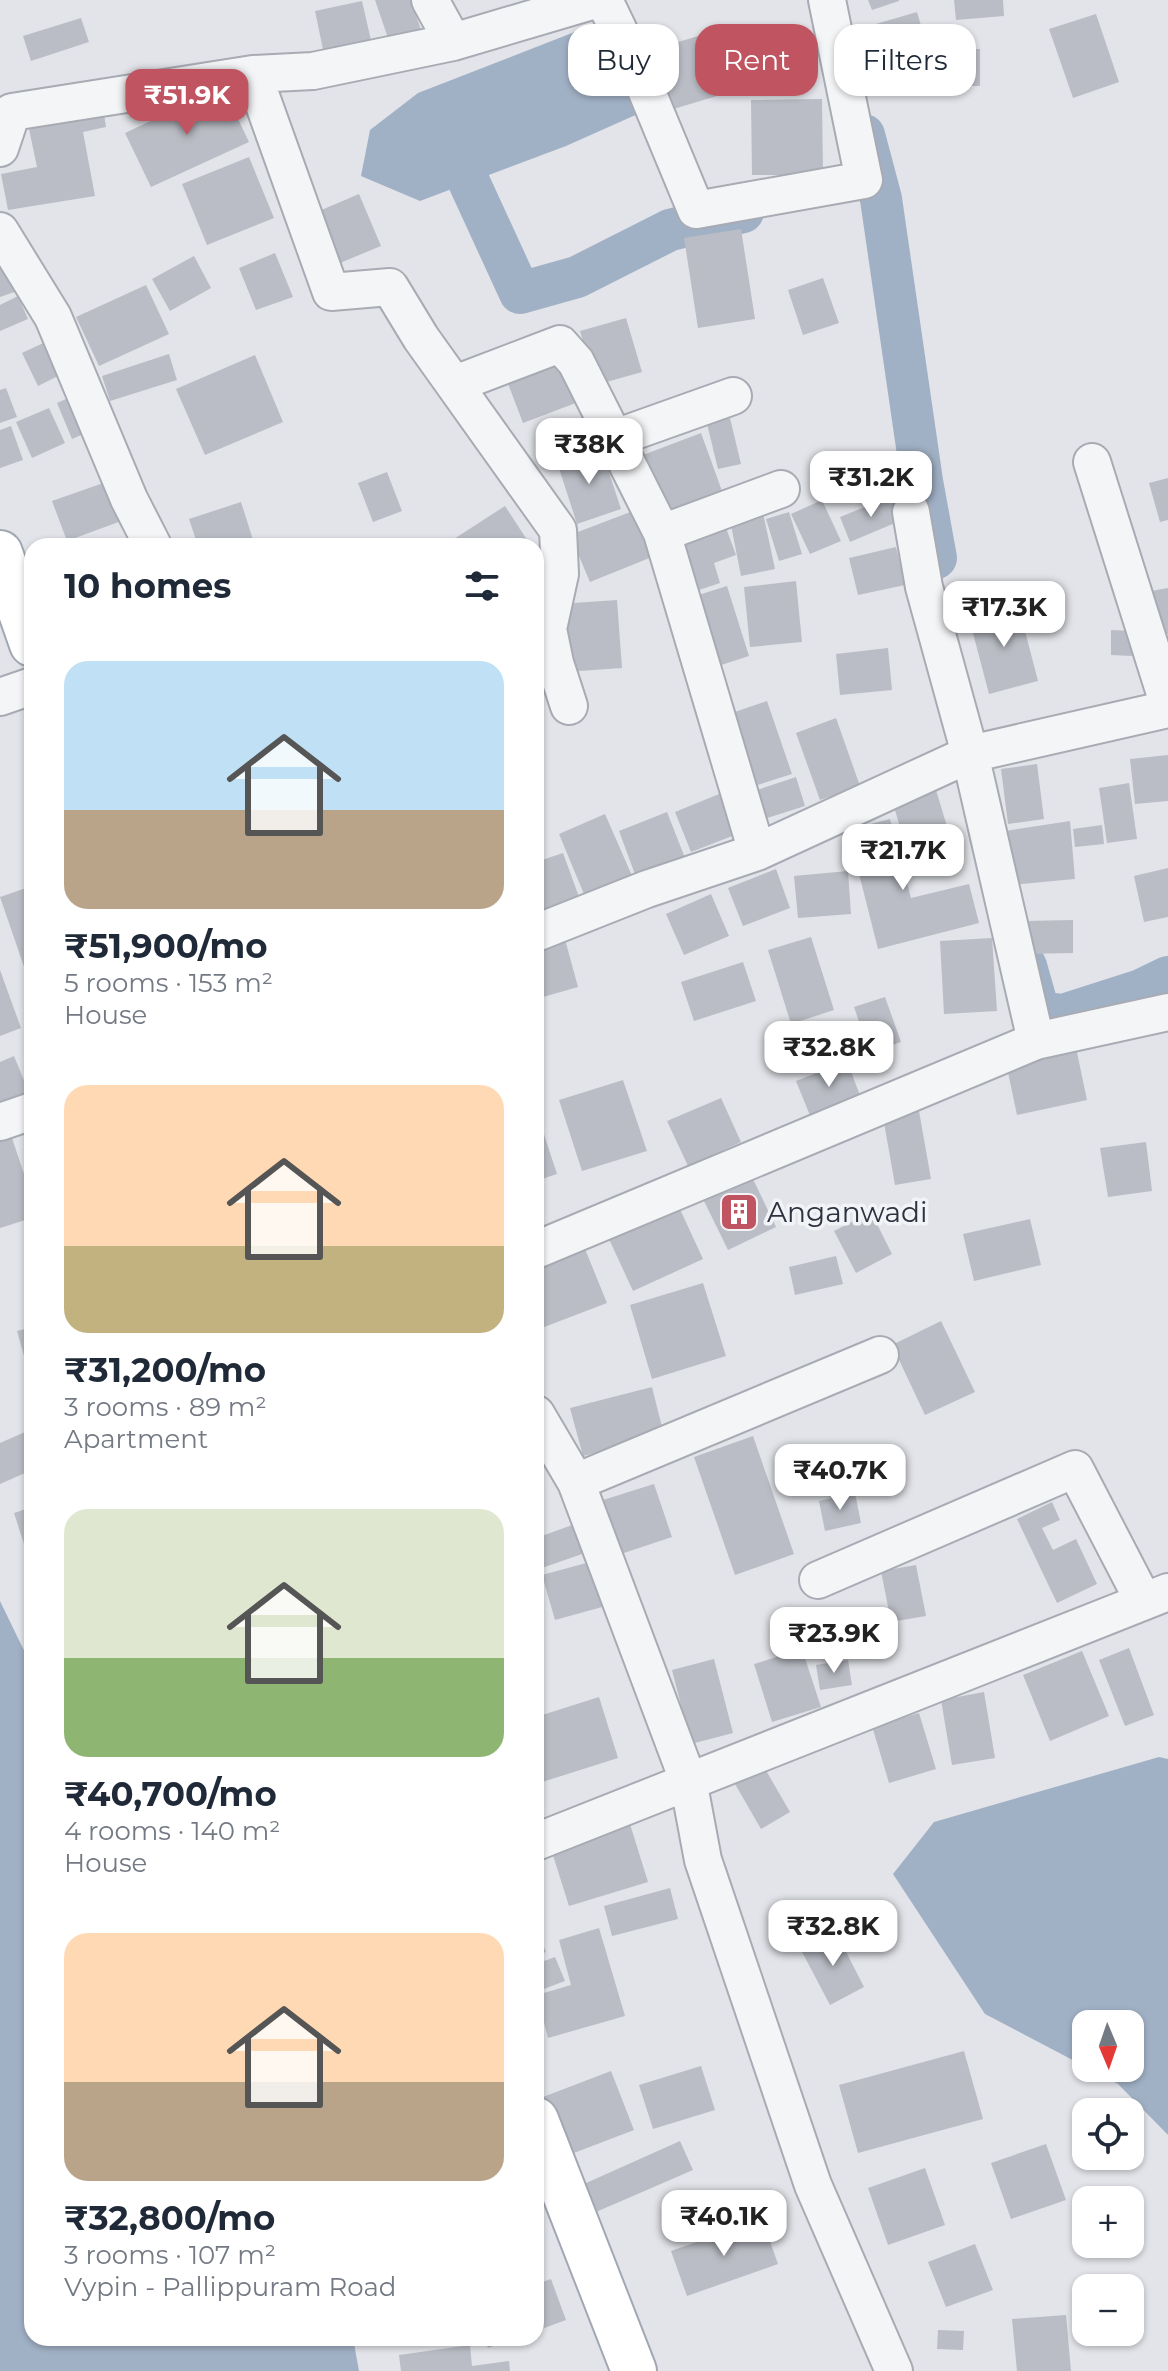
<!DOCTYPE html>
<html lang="en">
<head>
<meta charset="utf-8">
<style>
	body { margin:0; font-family:Montserrat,sans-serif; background:#f2f2f3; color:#1f2937; height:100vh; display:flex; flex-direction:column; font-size:30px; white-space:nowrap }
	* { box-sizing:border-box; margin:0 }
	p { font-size:26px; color:#747a83 }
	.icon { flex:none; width:44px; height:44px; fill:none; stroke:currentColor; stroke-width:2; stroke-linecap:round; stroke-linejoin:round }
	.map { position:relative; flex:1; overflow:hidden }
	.side { position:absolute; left:24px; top:538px; width:520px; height:1808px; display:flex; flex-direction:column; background:#fff; border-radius:24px; box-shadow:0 2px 6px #0004 }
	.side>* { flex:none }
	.top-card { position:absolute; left:568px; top:24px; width:480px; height:72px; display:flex; gap:16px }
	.needle { width:52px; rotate:178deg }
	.fabs { position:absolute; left:1072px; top:2010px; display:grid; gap:16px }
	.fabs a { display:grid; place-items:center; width:72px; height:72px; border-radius:16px; background:#fff; box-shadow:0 2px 6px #0004; font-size:40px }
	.price { position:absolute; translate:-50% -68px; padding:0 18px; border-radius:16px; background:#fff; color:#222; font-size:26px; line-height:52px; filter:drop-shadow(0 2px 4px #0008) }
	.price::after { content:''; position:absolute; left:50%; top:48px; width:24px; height:18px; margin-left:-12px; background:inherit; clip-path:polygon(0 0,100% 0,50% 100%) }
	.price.on { background:#c05561; color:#fff }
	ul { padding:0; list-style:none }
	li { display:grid; align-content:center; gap:16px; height:424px; padding:0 40px }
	li span { display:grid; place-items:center; height:248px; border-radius:24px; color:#555 }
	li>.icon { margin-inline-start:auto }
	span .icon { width:144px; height:144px; fill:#fffc; stroke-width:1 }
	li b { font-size:34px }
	h2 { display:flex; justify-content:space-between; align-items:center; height:96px; padding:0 40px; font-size:34px }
	.chip { padding:0 28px; border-radius:24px; background:#fff; box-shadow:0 2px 6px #0004; font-size:28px; line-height:72px }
	.chip.on { background:#c05561; color:#fff }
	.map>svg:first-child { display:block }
</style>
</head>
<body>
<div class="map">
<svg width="1168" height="2371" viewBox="0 0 1168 2371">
	<rect width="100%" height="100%" fill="#e2e4e9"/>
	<path fill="#a1b1c5" d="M590,26L609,29L640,113L566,146L420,201L361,176L370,130L418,93Z
		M0,1601L32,1667V2338H353L359,2371H0Z
		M1159,1757L1168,1759V2135L1118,2084L1088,2068H1130V2024H1086V2067L985,2014L893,1874L934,1822Z"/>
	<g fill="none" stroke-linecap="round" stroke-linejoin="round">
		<path stroke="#a1b1c5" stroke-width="42" d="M864,135L881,199L922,481L936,558
			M469,182L520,293L577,277L670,230L743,212
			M1026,966L1039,1012L1063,1015L1141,990L1168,977"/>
	</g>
	<path fill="#babdc5" d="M375,0H411L421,30L389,41Z
		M868,0H899V1L872,10Z
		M954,0H1003L1004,16L956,20Z
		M362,1L373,49L325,59L315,11Z
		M917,12L935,73L880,89L862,28Z
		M1096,14L1119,82L1073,98L1049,29Z
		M81,18L89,42L31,61L23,36Z
		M800,25L805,66L769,70L765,29Z
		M752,34L758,73L732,77L726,39Z
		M698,36L717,96L670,110L652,50Z
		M946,49H980V86H946Z
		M223,87L249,142L151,187L125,133Z
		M822,99L823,175H752L751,100Z
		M103,108L106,127L83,132L95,196L8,210L1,174L37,167L28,124Z
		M249,157L274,218L207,245L182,184Z
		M359,194L381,246L340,263L319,211Z
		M741,229L755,319L698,328L684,238Z
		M275,253L293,297L256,310L239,268Z
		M194,256L211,288L170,311L152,279Z
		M0,257L20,290L0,297Z
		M823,278L839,323L803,335L788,290Z
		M146,285L169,334L99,366L76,317Z
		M18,296L28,319L0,331V305Z
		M626,318L642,372L596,385L580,331Z
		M54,338L70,370L38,386L22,353Z
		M169,354L177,380L110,401L102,376Z
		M255,355L283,422L205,455L176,389Z
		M565,359L581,401L523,423L507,381Z
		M6,388L17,417L0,423V390Z
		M82,392L97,428L72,439L57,403Z
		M49,408L65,443L32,458L16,422Z
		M730,418L741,464L718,469L707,424Z
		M11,426L23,460L0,468V430Z
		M701,433L722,491L664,512L643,455Z
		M601,448L621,509L577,524L557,462Z
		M387,472L402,511L373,522L358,483Z
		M1168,478V520L1160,522L1149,483Z
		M109,481L124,520L67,541L52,501Z
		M892,496L902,520L850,542L840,517Z
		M822,500L841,541L810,554L791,514Z
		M241,502L255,546H198L189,519Z
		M505,506L531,546H443Z
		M633,511L652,557L590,582L570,535Z
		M789,512L802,554L779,561L766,519Z
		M763,513L775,569L741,576L730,520Z
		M722,517L736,555L714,563L720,583L687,594L667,535Z
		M896,547L905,585L858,595L849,558Z
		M796,581L802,642L750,647L744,587Z
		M727,586L749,656L712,668L689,598Z
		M1168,588V634L1153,636L1145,592Z
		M617,600L622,668L565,672L559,604Z
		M1018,604L1038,681L989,694L969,618Z
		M1111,630L1134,631L1133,656L1111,655Z
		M888,648L892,690L840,695L836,654Z
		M767,701L792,774L748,788L723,716Z
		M836,718L860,786L820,800L796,733Z
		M1168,755V801L1135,804L1130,759Z
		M1037,764L1044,819L1008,824L1001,769Z
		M796,777L805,806L764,819L754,791Z
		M1129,783L1137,839L1107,843L1099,788Z
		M936,790L958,863L914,876L893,803Z
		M724,792L740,833L691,852L675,812Z
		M667,812L685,858L636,877L619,831Z
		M605,814L633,878L586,899L559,834Z
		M890,819L911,898L969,884L979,923L878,949L848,830Z
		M1070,821L1075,879L1011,885L1005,831Z
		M1102,825L1104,844L1075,847L1073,829Z
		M563,853L582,905L536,921V862Z
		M1168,868V917L1144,922L1134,876Z
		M776,869L790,908L743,926L728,888Z
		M848,871L851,914L798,918L794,876Z
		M32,886V990L0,897Z
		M711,894L729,936L684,955L666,914Z
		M1073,920V953L1026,954V921Z
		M563,932L578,987L536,999V940Z
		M811,937L834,1010L791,1024L768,950Z
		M992,938L997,1011L944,1014L940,941Z
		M743,962L756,1001L694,1021L681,982Z
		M0,970L21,1028L0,1036Z
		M885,997L901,1042L870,1053L854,1007Z
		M1075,1043L1087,1100L1017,1115L1005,1058Z
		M14,1056L32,1100L0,1111V1062Z
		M847,1061L861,1098L811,1118L796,1081Z
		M623,1080L647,1151L582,1171L559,1100Z
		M721,1098L741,1142L688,1166L667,1121Z
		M536,1110L557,1174L536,1181Z
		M919,1111L931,1179L895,1185L883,1117Z
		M10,1132L25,1177L32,1175V1218L0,1228V1135Z
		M1146,1142L1152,1191L1108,1197L1100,1148Z
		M752,1177L776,1227L728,1250L702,1197Z
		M679,1207L703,1259L633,1291L609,1239Z
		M871,1212L892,1254L856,1273L834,1231Z
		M1030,1219L1041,1265L974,1281L963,1234Z
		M583,1244L607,1303L539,1329L536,1320V1263Z
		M836,1256L843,1284L795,1295L789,1267Z
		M703,1283L726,1356L652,1379L630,1305Z
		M941,1321L975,1392L925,1415L892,1345Z
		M32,1327V1369L28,1370L17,1331Z
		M652,1387L664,1435L583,1456L570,1408Z
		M25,1432L32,1449V1470L0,1484V1443Z
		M753,1436L794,1554L735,1575L694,1457Z
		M654,1484L672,1537L621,1554L603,1500Z
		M855,1493L861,1523L825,1531L819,1501Z
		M1052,1502L1060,1520L1042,1528L1053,1550L1076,1539L1097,1584L1057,1603L1017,1519Z
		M32,1507V1541L24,1544L14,1513Z
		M575,1524L585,1553L536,1570V1538Z
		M601,1559L613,1604L555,1620L542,1575Z
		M916,1565L926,1616L891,1622L881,1571Z
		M1129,1648L1154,1715L1125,1726L1099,1660Z
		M802,1649L821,1707L772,1722L754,1664Z
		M1082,1651L1109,1716L1050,1741L1023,1675Z
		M714,1659L733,1733L691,1744L672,1670Z
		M848,1660L852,1685L820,1690L816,1665Z
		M984,1692L995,1758L952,1765L941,1700Z
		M599,1697L618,1758L536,1784V1717Z
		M919,1713L936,1769L889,1783L872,1726Z
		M764,1767L790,1812L761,1829L735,1784Z
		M630,1824L648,1882L569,1906L551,1849Z
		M670,1888L678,1919L612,1936L604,1906Z
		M536,1927L546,1952L536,1956Z
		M599,1928L625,2016L548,2038L537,1995L571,1985L559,1940Z
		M836,1932L864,1987L830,2005L801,1950Z
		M555,1957L565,1981L536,1992V1964Z
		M964,2051L983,2119L858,2153L839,2085Z
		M701,2066L715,2110L653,2129L639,2085Z
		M611,2071L634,2130L566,2156L543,2097Z
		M680,2141L693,2170L596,2212L584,2184Z
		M1046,2144L1066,2200L1011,2219L991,2163Z
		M925,2168L945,2225L888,2245L868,2188Z
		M762,2219L778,2264L687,2296L671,2251Z
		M975,2244L993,2290L946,2307L928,2262Z
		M551,2279L566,2320L536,2331V2284Z
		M1066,2315L1071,2371H1017L1012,2319Z
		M938,2330L964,2331L963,2350L937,2349Z
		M484,2338H515L488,2348Z
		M470,2345L472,2366L509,2361L510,2371H401L399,2355Z"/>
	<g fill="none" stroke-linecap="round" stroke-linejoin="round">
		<defs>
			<path id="street" d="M430,0L453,42
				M604,0L640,75L696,210L864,180L827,0
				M253,74L331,292L390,287L421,338L558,530L560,574L548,629L555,663L569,706
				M0,148L12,112L253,74L313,71L453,42L595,0
				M0,231L53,317L129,499L153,546
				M455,384L560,344L576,362L662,533L757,852
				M615,438L733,396
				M1092,462L1168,703
				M911,512L924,587L970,754L1036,1041
				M662,533L781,489
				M0,697L32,686
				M536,933L647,889L757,852L970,754L1168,709
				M0,1122L32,1111
				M536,1250L1036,1041L1168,1012
				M536,1414L576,1482L688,1780L703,1860L813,2185L894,2371
				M576,1482L880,1355
				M818,1580L1075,1469L1143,1600
				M536,1842L1168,1592"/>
			<path id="primary" d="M0,553L32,644
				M536,2120L634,2371"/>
		</defs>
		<use href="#street" stroke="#a8abb3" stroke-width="40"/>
		<use href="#primary" stroke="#a2a8b3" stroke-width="48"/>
		<use href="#street" stroke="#f4f5f7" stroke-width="36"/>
		<use href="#primary" stroke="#fff" stroke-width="44"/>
	</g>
	<defs>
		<symbol id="building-square" viewBox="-11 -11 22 22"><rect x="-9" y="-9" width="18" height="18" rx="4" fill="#c05561" stroke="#f1f3f6"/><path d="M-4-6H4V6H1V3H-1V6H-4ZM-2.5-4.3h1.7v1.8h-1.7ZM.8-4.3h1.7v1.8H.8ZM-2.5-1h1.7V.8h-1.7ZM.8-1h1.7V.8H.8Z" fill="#fff"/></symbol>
	</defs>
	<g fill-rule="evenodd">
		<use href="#building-square" x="717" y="1190" width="44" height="44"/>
	</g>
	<g text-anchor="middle" stroke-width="7" stroke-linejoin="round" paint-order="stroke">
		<g font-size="28" fill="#2c323f" stroke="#f1f3f6" text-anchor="start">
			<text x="767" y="1222">Anganwadi</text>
		</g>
	</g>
</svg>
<div class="fabs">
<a><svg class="needle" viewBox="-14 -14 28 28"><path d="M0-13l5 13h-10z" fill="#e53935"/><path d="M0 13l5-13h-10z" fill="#747a83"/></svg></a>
<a><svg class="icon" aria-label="locate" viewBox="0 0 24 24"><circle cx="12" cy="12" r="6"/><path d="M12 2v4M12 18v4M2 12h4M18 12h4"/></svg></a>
<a>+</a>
<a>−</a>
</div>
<b class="price on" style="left:187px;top:137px">₹51.9K</b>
<b class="price" style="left:589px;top:486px">₹38K</b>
<b class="price" style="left:871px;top:519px">₹31.2K</b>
<b class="price" style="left:1004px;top:649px">₹17.3K</b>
<b class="price" style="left:903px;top:892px">₹21.7K</b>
<b class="price" style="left:829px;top:1089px">₹32.8K</b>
<b class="price" style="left:840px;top:1512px">₹40.7K</b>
<b class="price" style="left:834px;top:1675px">₹23.9K</b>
<b class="price" style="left:833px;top:1968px">₹32.8K</b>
<b class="price" style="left:724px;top:2258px">₹40.1K</b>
<div class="top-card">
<a class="chip">Buy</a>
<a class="chip on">Rent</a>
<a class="chip">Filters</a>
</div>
<section class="side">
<h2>10 homes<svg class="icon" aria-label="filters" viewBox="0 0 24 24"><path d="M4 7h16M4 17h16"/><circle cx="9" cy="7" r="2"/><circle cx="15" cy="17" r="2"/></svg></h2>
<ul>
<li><span style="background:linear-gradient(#bfe0f5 60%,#b9a48a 0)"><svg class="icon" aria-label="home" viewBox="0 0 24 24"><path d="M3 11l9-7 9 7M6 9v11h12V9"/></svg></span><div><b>₹51,900/mo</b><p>5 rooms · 153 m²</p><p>House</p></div></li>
<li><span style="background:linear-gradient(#ffd9b3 65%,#c2b280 0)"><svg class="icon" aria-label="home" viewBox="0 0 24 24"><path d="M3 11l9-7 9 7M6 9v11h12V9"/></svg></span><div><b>₹31,200/mo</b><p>3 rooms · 89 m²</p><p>Apartment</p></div></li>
<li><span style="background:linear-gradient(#dfe7d0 60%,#8fb573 0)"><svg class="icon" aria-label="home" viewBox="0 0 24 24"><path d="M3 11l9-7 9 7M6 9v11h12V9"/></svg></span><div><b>₹40,700/mo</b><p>4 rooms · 140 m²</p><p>House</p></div></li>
<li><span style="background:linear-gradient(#ffd9b3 60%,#b9a48a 0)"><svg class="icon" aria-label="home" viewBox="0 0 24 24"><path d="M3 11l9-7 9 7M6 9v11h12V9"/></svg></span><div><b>₹32,800/mo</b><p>3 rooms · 107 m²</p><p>Vypin - Pallippuram Road</p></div></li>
</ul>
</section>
</div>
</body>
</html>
